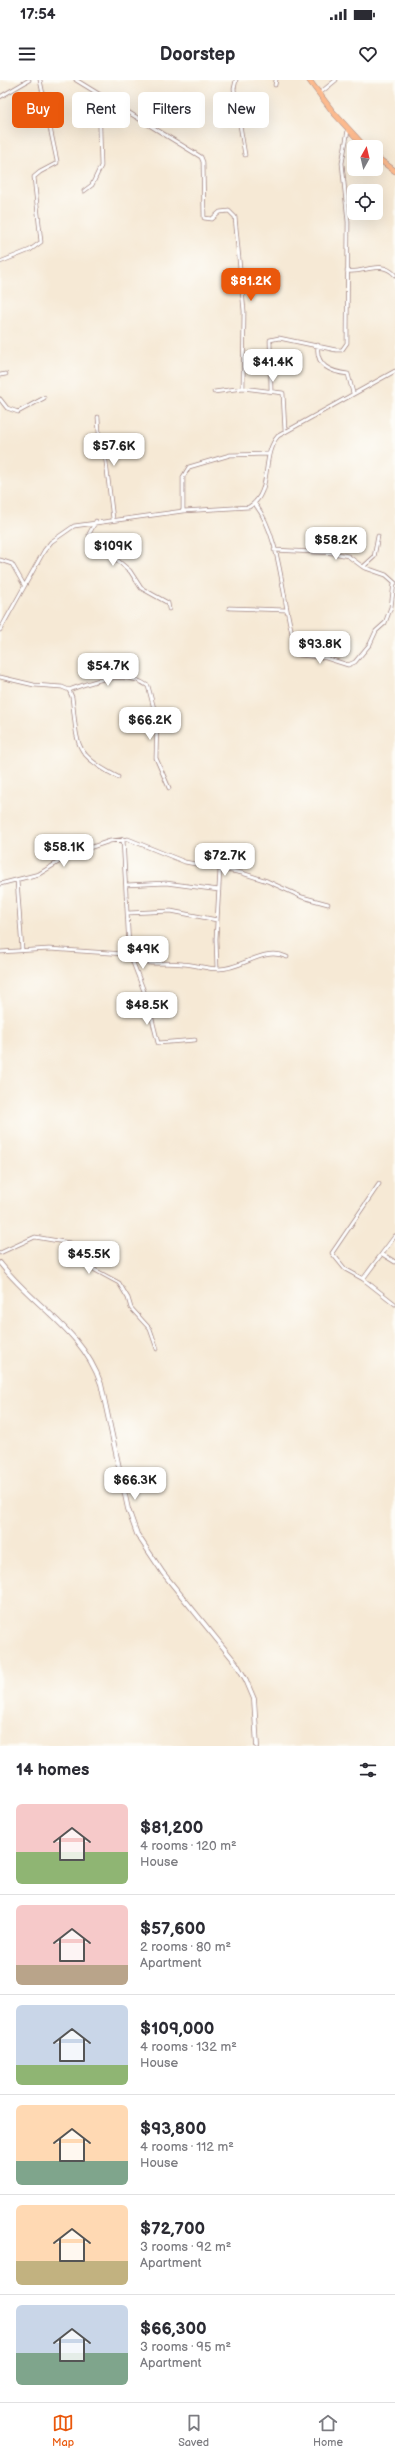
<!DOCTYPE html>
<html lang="en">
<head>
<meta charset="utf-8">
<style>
	body { margin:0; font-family:"Balsamiq Sans",sans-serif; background:#f2f2f3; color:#2b2b33; height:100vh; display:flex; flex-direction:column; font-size:15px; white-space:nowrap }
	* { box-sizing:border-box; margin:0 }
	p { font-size:13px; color:#7c7c81 }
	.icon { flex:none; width:22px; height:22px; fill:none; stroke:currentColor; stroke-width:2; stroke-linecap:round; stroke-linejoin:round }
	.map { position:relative; height:1666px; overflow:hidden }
	.sheet { display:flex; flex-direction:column; background:#fff; flex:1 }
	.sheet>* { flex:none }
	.banner { position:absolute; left:12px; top:12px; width:371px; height:36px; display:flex; gap:8px }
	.needle { width:26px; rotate:8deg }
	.fabs { position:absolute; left:347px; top:60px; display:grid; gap:8px }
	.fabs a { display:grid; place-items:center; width:36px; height:36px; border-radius:6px; background:#fff; box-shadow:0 4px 16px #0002; font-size:20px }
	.price { position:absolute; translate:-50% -34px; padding:0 9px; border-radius:8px; background:#fff; color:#222; font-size:13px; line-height:26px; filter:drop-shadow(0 1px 2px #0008) }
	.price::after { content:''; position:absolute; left:50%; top:24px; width:12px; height:9px; margin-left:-6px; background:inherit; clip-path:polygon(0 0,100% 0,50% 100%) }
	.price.current { background:#ea580c; color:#fff }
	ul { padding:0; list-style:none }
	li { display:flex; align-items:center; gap:12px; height:100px; padding:0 16px }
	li+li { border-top:1px solid #e1e1e2 }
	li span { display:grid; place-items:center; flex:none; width:112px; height:80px; border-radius:6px; color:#555 }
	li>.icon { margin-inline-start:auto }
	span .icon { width:48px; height:48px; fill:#fffc; stroke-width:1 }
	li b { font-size:17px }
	h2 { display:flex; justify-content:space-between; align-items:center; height:48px; padding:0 16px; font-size:17px }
	.chip { padding:0 14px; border-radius:6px; background:#fff; box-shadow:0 4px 16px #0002; font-size:14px; line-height:36px }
	.chip.current { background:#ea580c; color:#fff }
	.status { display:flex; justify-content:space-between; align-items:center; height:28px; padding:0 20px; background:#fff; direction:ltr }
	.status svg { height:11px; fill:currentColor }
	header { display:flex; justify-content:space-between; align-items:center; height:52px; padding:0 16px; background:#fff; font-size:18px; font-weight:700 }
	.dock { display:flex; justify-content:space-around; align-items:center; height:56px; border-top:1px solid #e1e1e2; background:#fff; font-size:11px; color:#7c7c81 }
	.dock a { display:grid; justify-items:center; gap:2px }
	.dock .current { color:#ea580c }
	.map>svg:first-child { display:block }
</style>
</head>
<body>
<div class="status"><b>17:54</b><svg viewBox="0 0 49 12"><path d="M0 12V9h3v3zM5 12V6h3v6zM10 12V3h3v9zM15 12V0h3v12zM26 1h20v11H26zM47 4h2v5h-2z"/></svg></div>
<header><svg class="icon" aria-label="menu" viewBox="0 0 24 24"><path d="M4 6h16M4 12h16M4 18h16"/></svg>Doorstep<svg class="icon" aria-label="heart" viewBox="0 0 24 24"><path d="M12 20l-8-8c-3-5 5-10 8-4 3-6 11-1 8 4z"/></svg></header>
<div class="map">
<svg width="395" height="1666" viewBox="0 0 395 1666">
	<rect width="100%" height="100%" fill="#fdfcf7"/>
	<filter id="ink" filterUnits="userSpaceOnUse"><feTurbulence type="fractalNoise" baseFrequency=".025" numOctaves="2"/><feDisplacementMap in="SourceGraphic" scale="8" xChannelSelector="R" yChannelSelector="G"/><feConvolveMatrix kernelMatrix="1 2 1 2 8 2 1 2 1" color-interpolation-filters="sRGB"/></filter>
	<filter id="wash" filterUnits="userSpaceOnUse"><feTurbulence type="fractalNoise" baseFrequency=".012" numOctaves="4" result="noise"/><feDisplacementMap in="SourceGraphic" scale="16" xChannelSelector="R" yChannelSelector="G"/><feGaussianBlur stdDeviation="0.9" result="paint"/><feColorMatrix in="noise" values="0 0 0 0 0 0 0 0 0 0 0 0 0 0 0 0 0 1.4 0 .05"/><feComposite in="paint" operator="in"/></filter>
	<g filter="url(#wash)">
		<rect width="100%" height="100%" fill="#f6e9d5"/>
	</g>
	<g filter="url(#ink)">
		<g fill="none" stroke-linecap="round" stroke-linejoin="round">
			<defs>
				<path id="minor" d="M76,0L201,77L203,82L204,138L212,139L220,132L229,131L235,137L244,231L243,308
					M236,0L234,9L245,75
					M275,5L276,0
					M320,13L336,0
					M0,17L29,0
					M84,111L92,105L101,86L99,15
					M0,182L30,170L41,162L34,97L40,92L57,83V81L40,0
					M347,191C364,194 380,179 395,195
					M318,265C315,286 331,292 348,294L353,313
					M0,295L6,294
					M271,310L270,260L279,258L336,270H342L347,263L348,142L342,83L348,50
					M214,312L243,308L283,313L285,351
					M0,319L7,328L18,332L44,318
					M98,337L99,353L104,366L113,439
					M255,424C279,454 282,512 291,549C293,557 294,569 300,575L326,578L348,585L355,582L370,564L376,551L385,543L391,527L394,503
					M183,431V397L189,387L230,375L268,374
					M96,441L89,454L94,465L110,474L130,491L141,508L168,523L169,529
					M274,470L333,473L348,476L363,487L386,495L395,503
					M0,480L12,484L24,505
					M363,487L374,477L378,456
					M229,528L286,530
					M0,550L44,471L51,462L74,446L183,431L249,427C274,412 260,376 278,356L395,291
					M0,597L34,605L62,607L69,610L72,617C78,664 72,674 118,697
					M69,610C93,601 125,589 148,606L157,640L156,678L169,708
					M123,759L129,867L125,874
					M17,800L22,870
					M0,804L39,794L70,775L89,768L110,761L128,759L185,782L242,793L267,801L302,817L328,824
					M126,805L166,803L219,810
					M128,833L171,831L217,840
					M0,872L49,869L125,874C141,888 163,881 183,884C196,885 207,889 219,889C243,889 263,866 287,877
					M132,880L147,919L158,963L195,960
					M217,889L216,859L220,789
					M379,1104L332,1173L345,1189L363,1199L395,1224
					M0,1173L35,1157L70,1163L95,1190L119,1203L128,1218L131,1228L150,1249L157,1269
					M382,1174L395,1182
					M363,1199L395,1156"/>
				<path id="tertiary" d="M0,1183C34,1227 82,1249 101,1304L128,1429L137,1454L163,1493L236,1583L246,1600L254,1619L257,1666"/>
				<path id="primary" d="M309,0L333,32L365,67
					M376,77L395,91"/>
			</defs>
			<use href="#minor" stroke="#a08480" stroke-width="4.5"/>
			<use href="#tertiary" stroke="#a08480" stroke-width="5.5"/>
			<use href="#primary" stroke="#a08480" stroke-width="6"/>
			<use href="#minor" stroke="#fff" stroke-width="3"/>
			<use href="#tertiary" stroke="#fff" stroke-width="4"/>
			<use href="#primary" stroke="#fcba8e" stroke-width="5"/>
		</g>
	</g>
</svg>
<div class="fabs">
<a><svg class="needle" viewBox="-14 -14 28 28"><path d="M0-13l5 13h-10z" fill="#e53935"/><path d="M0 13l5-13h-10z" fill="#7c7c81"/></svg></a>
<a><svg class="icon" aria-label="locate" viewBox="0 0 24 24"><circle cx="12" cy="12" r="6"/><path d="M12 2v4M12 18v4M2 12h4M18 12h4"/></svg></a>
</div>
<b class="price current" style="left:251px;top:222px">$81.2K</b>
<b class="price" style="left:273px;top:303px">$41.4K</b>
<b class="price" style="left:114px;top:387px">$57.6K</b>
<b class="price" style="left:336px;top:481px">$58.2K</b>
<b class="price" style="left:113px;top:487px">$109K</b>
<b class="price" style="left:320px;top:585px">$93.8K</b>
<b class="price" style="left:108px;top:607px">$54.7K</b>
<b class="price" style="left:150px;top:661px">$66.2K</b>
<b class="price" style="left:64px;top:788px">$58.1K</b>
<b class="price" style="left:225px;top:797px">$72.7K</b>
<b class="price" style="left:143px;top:890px">$49K</b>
<b class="price" style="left:147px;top:946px">$48.5K</b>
<b class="price" style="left:89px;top:1195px">$45.5K</b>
<b class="price" style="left:135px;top:1421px">$66.3K</b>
<div class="banner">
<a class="chip current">Buy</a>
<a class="chip">Rent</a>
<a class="chip">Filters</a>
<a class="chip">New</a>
</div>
</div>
<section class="sheet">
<h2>14 homes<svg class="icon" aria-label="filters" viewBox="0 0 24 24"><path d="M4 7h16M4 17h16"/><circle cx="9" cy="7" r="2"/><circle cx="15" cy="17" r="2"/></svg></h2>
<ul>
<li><span style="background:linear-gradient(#f6c9c9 60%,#8fb573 0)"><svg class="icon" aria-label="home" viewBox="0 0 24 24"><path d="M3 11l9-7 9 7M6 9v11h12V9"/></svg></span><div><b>$81,200</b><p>4 rooms · 120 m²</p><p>House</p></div></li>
<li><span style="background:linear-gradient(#f6c9c9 75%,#b9a48a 0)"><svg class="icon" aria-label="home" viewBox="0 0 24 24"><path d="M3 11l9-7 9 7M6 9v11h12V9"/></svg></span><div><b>$57,600</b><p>2 rooms · 80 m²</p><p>Apartment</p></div></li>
<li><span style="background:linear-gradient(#c9d6e8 75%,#8fb573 0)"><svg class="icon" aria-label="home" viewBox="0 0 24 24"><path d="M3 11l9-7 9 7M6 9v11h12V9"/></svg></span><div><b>$109,000</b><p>4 rooms · 132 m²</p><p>House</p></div></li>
<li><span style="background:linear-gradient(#ffd9b3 70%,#7fa58c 0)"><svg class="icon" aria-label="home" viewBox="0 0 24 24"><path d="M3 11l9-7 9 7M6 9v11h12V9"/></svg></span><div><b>$93,800</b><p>4 rooms · 112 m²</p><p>House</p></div></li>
<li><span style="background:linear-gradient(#ffd9b3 70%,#c2b280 0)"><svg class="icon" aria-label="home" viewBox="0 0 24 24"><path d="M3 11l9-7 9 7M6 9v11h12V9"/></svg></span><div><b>$72,700</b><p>3 rooms · 92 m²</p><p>Apartment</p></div></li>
<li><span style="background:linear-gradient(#c9d6e8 60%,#7fa58c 0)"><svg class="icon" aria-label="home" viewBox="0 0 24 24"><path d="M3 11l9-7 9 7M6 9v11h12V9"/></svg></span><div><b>$66,300</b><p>3 rooms · 95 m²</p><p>Apartment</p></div></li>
</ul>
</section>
<nav class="dock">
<a class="current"><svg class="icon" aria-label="map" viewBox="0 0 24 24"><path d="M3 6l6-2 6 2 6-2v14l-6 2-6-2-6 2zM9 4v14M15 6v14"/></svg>Map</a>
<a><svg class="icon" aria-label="saved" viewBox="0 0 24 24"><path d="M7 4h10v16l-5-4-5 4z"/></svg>Saved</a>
<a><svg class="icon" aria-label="home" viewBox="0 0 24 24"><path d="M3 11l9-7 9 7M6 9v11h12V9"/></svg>Home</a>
</nav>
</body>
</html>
